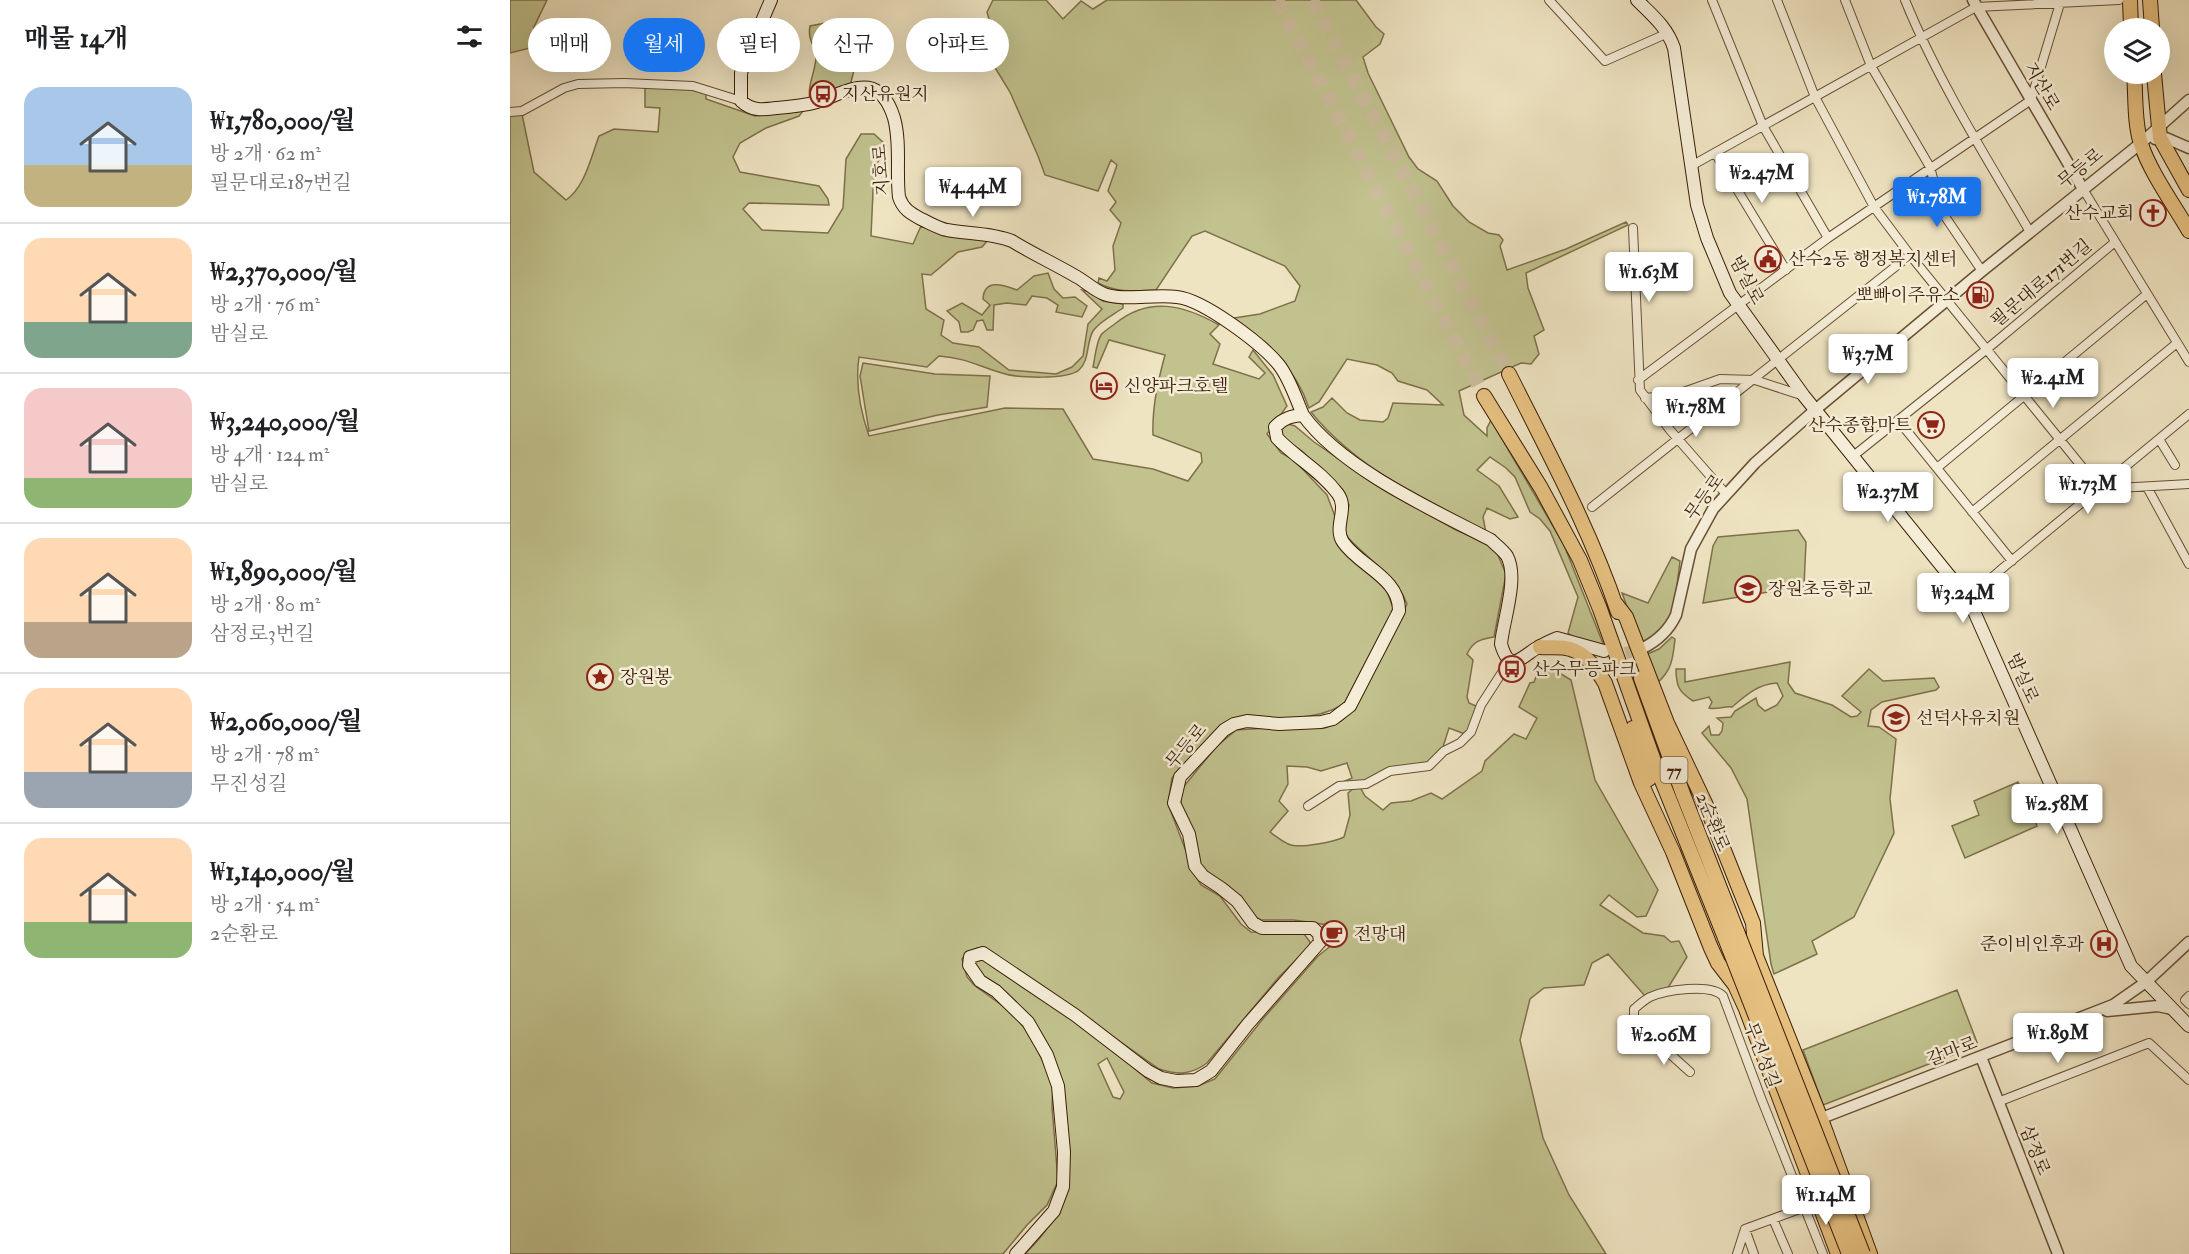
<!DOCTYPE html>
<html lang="ko">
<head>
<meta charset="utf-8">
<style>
	body { margin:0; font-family:"IM FELL Double Pica","Noto Serif KR",serif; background:#f6f6f6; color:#202124; height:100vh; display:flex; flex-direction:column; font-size:22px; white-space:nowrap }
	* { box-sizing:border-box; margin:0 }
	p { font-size:20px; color:#757577 }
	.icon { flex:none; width:33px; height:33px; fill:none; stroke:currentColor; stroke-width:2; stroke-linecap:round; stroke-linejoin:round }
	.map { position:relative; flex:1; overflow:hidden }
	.panel { display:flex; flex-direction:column; background:#fff; width:510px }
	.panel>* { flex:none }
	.top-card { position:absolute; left:18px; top:18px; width:570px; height:54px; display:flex; gap:12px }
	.fabs { position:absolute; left:1594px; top:18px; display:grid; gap:12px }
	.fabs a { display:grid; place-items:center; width:66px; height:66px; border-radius:50%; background:#fff; box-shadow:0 6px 24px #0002; font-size:30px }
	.price { position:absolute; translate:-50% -51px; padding:0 14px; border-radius:6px; background:#fff; color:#222; font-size:20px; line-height:39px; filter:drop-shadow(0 2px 3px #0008) }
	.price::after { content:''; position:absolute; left:50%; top:36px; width:18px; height:14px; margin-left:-9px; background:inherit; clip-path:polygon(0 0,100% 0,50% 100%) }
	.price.selected { background:#1a73e8; color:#fff }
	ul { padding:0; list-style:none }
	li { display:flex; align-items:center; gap:18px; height:150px; padding:0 24px }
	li+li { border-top:2px solid #e0e0e0 }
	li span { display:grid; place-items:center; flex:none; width:168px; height:120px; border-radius:18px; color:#555 }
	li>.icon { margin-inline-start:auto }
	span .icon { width:72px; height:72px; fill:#fffc; stroke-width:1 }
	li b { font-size:26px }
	h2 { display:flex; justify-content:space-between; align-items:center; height:72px; padding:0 24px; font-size:26px }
	.tag { padding:0 21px; border-radius:27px; background:#fff; box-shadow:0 6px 24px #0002; font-size:21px; line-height:54px }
	.tag.selected { background:#1a73e8; color:#fff }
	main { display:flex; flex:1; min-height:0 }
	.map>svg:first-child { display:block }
</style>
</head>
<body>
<main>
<section class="panel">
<h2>매물 14개<svg class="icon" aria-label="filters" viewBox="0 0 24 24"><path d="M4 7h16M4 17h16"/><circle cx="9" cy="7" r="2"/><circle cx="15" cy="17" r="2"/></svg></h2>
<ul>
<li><span style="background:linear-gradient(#a9c7e8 65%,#c2b280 0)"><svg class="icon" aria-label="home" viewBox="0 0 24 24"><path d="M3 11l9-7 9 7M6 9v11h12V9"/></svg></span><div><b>₩1,780,000/월</b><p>방 2개 · 62 m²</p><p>필문대로187번길</p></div></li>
<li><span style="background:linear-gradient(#ffd9b3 70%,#7fa58c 0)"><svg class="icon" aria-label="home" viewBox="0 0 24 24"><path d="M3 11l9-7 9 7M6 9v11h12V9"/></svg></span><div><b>₩2,370,000/월</b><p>방 2개 · 76 m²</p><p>밤실로</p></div></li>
<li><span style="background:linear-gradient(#f6c9c9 75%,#8fb573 0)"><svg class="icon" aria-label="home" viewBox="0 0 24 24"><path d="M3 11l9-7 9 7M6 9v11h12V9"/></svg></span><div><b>₩3,240,000/월</b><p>방 4개 · 124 m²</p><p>밤실로</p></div></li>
<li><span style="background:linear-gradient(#ffd9b3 70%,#b9a48a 0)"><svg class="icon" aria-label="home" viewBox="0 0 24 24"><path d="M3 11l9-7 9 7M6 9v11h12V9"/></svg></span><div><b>₩1,890,000/월</b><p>방 2개 · 80 m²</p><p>삼정로3번길</p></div></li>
<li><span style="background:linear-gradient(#ffd9b3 70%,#9aa5b1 0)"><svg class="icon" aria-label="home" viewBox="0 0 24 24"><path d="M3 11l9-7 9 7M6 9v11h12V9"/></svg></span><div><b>₩2,060,000/월</b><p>방 2개 · 78 m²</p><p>무진성길</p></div></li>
<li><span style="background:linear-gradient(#ffd9b3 70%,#8fb573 0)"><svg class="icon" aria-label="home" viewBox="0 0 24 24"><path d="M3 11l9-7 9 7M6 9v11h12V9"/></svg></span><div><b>₩1,140,000/월</b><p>방 2개 · 54 m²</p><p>2순환로</p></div></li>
</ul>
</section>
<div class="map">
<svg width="1679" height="1254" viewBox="0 0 1679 1254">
	<rect width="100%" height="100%" fill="#efe4c2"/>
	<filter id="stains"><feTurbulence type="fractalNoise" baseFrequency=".00333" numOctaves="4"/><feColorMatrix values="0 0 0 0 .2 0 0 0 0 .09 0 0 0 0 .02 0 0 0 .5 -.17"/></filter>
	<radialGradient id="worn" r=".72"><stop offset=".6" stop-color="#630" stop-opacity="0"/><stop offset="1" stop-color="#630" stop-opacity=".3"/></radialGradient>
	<path fill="#c1c28e" stroke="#7e704a" stroke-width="1.5" fill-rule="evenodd" d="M0,0H37L24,27V47L0,53Z
		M483,0H536L553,19L571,1L583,9L597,0H846L866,27L874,34L870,44L853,57L858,73L899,157L908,169L927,181L943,206L959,222L978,233L989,235L993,240L990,246L997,270L1056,249L1116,222L1118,225L1016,273L1018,288L1034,330L1024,336L1029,354L1021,364L1011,363L949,391L954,415L977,436V428L981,420L1054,545L1094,646L1067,640L1058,633L1068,597L1040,531L1030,519L1020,512L1005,477L996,468L980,457L967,470L989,486L1008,517L1000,519L977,508L973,517L976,533C916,502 844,466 801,412L813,407L822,398L837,413L850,420L873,422L878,418L883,403L933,405L917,390L888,381L882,373L867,365L837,359L809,402L799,408C785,366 757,344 724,318L750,314L785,301L790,286L775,266L695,231L682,236L646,290C625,291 607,293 588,283L589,278L597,281L605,270L603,246L611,223L600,210L606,202L598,191L607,165L601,160L588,191L535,175L528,156L500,92L484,66L483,58L485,40L477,12Z
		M321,22L344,23L357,37L351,43L340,86C326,89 311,90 300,100C297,85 305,73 306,58C307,47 297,42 300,26Z
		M135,87L183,89L196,94V99L245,116L293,111L289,116L256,128L230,143L223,157L230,172L309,186L318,199L319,205L239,203L233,209L252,230L318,233L333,208L336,159L351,134H364L376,145L364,170L361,236L403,244L411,226L433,236L478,240L472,247L448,252L421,275L412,274L416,309L434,320L431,335L443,343L469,347L499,370L546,374L562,367L573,356L578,324L592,309L572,290L581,292L593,301L613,304V308C603,315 590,321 583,331C576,343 580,360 569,370C558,380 506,378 492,373C468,366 456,358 429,356L417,367L349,357C345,384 350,410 359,436L495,408L553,409L583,459L643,469L678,481L692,462L691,453L643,435C642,407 648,381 655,355L599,340L587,368L583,367C585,358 586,343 591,335C594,331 601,327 606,323C639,296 674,305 709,325L700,334L710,344L703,364L749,379L755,373L739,357L743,350L763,375L777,406L757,434L771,453L784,460L817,495L826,519L828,537L876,588L883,608L880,616L834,704C804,722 767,719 733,716L682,757L662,778L658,804L685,875L691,885L710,896L731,924L741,932L794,934L800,942L799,947L769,977L697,1063C681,1075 668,1075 649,1069L501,965L468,948L457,952L452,959L457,977L464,985L501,1012L521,1036L543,1084L542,1107L548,1181L537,1205L517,1225L493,1254H0V115L12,114L24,172L56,200C75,187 81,157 89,136L104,129L148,132L150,108L135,107Z
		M538,273L544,289L553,298L565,297L577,306L572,317L546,312L548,305L537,298L522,296L516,305L497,303L484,305L483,330H477L473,320L467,321L463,330L458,332H451L449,322L437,311L452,303L472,315L480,305L473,299C474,278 494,285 507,290L524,276Z
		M353,363L425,374L480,376L477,407L428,415L359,431L350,376Z
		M778,424L785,426L804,442L876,491L946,530L984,546L996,574L984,637C971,639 963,641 957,654L963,660L957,697L959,703L966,706L959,729L955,734L939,728L932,750L917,764L848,783L833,782L842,778L837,763L811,771L797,767L777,766L778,784L769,801L778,811L760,832C767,837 774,843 781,845C792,848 824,842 834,837L840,815L838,793L844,788L850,787L855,796L873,810L881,803L901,801L921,793L932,799L972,771L975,761L1004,734L1016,739L1027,718L1009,707L1020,683L1024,682L1032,662L1061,680L1085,780L1148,890L1136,916L1127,917L1099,895L1090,905L1133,933L1154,936L1161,942L1169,941L1177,957L1156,991L1135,996L1098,954L1082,963L1074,985L1034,988L1020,999L1010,1040L1033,1138L1059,1195L1096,1254H515C535,1234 549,1215 557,1188L540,1053L472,980L463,961L467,959L477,961L577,1029L642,1083L663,1088L688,1086L705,1079L752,1020L808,956L822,945V938L818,925L784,920H751L742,915L691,866L671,809V790L706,747L726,730L775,727L815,728L831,721L845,708L897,604C885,573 852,556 832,531L839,505L826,484L792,451L768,434L772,427ZM597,1058L614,1092L610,1099L603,1097L588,1064Z
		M1288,530L1296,542L1294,586L1193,603L1203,546L1208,537Z
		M1162,557L1170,561C1166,592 1165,633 1131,644L1112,593L1138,603Z
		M1162,637L1165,639C1163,658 1162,671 1146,684L1135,655L1149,649Z
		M1280,662L1278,683L1285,693L1322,705L1341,717L1347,716L1351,712L1332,696L1359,669L1373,681L1424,678L1429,687L1426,690L1372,702L1361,710L1358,726L1369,727L1386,739L1380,799L1384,833L1344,917L1302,941L1307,954L1264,974L1261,964L1237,799L1221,768L1192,733L1199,726L1201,735H1209L1212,731L1213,723L1207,718L1221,717L1225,711L1246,698L1248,705L1255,711L1267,705L1273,696L1267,683C1248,684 1236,695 1222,707C1214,706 1206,710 1199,708L1202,702L1199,697L1183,701C1169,692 1166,686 1166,669H1175V682Z
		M1508,782L1527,826L1455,858L1442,826L1469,815L1464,801Z
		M1447,990L1468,1045L1313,1105L1293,1050Z"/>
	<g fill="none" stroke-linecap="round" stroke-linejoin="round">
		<path stroke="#cbbc9c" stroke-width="12" stroke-dasharray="12 6" stroke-linecap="butt" d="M1098,652L1109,655L1133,648"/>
		<path stroke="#cbbc9c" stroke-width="14" stroke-dasharray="14 7" stroke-linecap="butt" d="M767,0L974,396
			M802,0L999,374"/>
		<defs>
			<path id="minor" d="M1039,0L1095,61L1158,33
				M1202,0L1253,126L1318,238
				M1267,0L1305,97L1364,207L1400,255L1590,489L1679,484
				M1335,0L1361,66L1420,167L1432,212L1472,271
				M1395,0C1428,81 1476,157 1520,232
				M0,112L12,111L54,88L68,84L114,83L183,86L231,101
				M1205,153L1276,270
				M1181,166L1466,7L1609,0
				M1573,189L1679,362
				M1123,228L1130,390L1160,430L1216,494
				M1128,380L1318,238L1521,100L1551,0
				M1135,398L1165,395L1210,379L1245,380L1294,396
				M1388,420L1502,561
				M1649,439L1665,465
				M1342,457L1477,349L1605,242
				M1427,468L1637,294
				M1637,487L1679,564
				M1082,507L1400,255
				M1462,512L1667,343
				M1459,600L1464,593L1494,567L1679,414
				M798,806L829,786L856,784L880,771L919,766L934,751L950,743L961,732L971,705L1000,660
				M1679,996L1675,1000L1679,1004
				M1180,1072L1128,1025L1124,1019V1009C1129,1005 1134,1000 1140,997C1155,990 1201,983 1213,996L1251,1098L1313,1254
				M1488,1102L1639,1043L1679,1080
				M1263,1219L1278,1254
				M1235,1229L1244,1254
				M1227,1254L1235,1229L1295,1207"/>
			<path id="tertiary" d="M1463,0L1573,189
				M1645,139L1656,138L1679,148
				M1133,648C1147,641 1159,630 1166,615L1181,549L1203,509L1245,463L1305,410L1472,271L1631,143L1679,100
				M1597,1011L1648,1006L1662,1009
				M1471,1057L1548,1254
				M1304,1121L1603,1005L1636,982L1679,942"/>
			<path id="secondary" d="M261,0L234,63L231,73V101C242,111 252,110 266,108C279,107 293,106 307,102C341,90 369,70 384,118C391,143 386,172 389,197C393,209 400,213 411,219C420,223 428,228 437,230C459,234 482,233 502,241C523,254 545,264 567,277C576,282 584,290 594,294C612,301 645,294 667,297C694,300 752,344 769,365C780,379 786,399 793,415
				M1127,0C1142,15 1157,27 1164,48L1187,205L1197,238L1220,293L1294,396L1459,600L1621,966L1679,1026
				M506,1254L544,1211L553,1187L554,1152L548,1086L537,1055L518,1022L486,991L470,981L459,965L460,957L473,953L565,1015L638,1071L651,1078L666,1081L686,1080L701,1071L738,1024L810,942L809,934L803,928H752L743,923L727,901L711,888L693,876L685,866L679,834L664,803L670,777L714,730L724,724L737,721L769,724L811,722L823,719L840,706L889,611C890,578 849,566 833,542C823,527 839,509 828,494C811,471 786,458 767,438L765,427C773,418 782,416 793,415C831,468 923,510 981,540C986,545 993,550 997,556C1009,578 993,621 991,644C999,672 1009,660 1025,649C1032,645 1039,641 1047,638L1094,651"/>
			<path id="primary" d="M1620,0L1621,28
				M1640,0L1642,28
				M1624,74C1626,96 1624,122 1631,144C1640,172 1664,205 1679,231
				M1644,74L1650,138L1679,190"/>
			<path id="trunk" d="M999,374C1038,452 1080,529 1108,612
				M974,396L1031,488L1070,560L1090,609L1144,761L1215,938
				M1106,604L1116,617L1157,723L1195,803L1243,923L1246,956L1311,1119L1360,1254
				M1030,647C1040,648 1051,646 1060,649C1076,653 1087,670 1095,683L1131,783L1163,852L1201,948L1208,963L1225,985L1236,1009L1328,1254
				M1131,678L1173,794L1228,934
				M1123,728L1139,779"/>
		</defs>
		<use href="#minor" stroke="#685035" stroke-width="10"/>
		<use href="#tertiary" stroke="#685035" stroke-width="13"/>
		<use href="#secondary" stroke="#3b1e06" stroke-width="14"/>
		<use href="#primary" stroke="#3b1e06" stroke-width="16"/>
		<use href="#trunk" stroke="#3b1e06" stroke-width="16"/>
		<use href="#minor" stroke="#f5edd7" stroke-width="8"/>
		<use href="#tertiary" stroke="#f5edd7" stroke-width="10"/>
		<use href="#secondary" stroke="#f5edd7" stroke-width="12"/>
		<use href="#primary" stroke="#e8c281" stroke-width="14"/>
		<use href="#trunk" stroke="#e8c281" stroke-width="14"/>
		<defs>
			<path id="trunk-bridge" d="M1228,934L1353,1254
				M1215,938L1339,1254"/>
		</defs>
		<use href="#trunk-bridge" stroke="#3b1e06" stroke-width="16" stroke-linecap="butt"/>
		<use href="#trunk-bridge" stroke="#e8c281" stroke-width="14"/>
	</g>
	<defs>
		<symbol id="bus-ring" viewBox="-11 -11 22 22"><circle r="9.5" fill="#f5edd7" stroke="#8f2418" stroke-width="1.5"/><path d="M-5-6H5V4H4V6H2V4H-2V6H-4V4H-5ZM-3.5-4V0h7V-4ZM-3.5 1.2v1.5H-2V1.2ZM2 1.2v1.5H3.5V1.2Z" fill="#8f2418"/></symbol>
		<symbol id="church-ring" viewBox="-11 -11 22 22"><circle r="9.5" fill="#f5edd7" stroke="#8f2418" stroke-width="1.5"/><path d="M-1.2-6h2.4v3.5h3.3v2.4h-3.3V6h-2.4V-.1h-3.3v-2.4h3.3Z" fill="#8f2418"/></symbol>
		<symbol id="civic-ring" viewBox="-11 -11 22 22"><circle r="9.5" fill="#f5edd7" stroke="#8f2418" stroke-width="1.5"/><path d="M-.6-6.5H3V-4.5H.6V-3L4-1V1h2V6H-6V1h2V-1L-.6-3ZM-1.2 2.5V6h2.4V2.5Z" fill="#8f2418"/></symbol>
		<symbol id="fuel-ring" viewBox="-11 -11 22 22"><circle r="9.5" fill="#f5edd7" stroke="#8f2418" stroke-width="1.5"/><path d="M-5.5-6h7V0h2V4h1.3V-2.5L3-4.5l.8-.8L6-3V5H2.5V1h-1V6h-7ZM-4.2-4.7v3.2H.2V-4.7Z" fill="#8f2418"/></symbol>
		<symbol id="hotel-ring" viewBox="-11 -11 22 22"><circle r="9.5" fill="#f5edd7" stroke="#8f2418" stroke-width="1.5"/><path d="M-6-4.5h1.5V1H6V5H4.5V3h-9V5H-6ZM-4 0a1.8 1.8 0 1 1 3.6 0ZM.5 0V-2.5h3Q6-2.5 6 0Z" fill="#8f2418"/></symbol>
		<symbol id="supermarket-ring" viewBox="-11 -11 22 22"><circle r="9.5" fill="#f5edd7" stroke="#8f2418" stroke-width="1.5"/><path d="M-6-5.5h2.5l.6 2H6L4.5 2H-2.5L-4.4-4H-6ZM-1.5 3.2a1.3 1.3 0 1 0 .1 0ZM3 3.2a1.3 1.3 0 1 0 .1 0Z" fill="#8f2418"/></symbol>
		<symbol id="school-ring" viewBox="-11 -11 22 22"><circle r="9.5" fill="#f5edd7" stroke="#8f2418" stroke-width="1.5"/><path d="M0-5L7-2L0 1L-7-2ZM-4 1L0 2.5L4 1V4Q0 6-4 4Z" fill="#8f2418"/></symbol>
		<symbol id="sight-ring" viewBox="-11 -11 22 22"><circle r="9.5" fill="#f5edd7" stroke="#8f2418" stroke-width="1.5"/><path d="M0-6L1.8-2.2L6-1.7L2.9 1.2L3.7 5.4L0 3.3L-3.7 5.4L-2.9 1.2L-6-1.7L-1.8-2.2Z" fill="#8f2418"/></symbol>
		<symbol id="cafe-ring" viewBox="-11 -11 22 22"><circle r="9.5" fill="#f5edd7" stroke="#8f2418" stroke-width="1.5"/><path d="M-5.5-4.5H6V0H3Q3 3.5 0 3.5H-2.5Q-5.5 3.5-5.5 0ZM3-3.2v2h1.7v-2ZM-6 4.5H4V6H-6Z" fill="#8f2418"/></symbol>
		<symbol id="hospital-ring" viewBox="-11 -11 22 22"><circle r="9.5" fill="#f5edd7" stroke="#8f2418" stroke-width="1.5"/><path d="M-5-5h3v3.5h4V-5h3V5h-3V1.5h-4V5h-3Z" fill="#8f2418"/></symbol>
	</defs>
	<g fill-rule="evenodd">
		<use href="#bus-ring" x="298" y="79" width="30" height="30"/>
		<use href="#church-ring" x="1628" y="198" width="30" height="30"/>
		<use href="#civic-ring" x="1243" y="244" width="30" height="30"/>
		<use href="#fuel-ring" x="1455" y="280" width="30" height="30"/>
		<use href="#hotel-ring" x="579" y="371" width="30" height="30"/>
		<use href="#supermarket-ring" x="1406" y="410" width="30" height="30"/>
		<use href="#school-ring" x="1223" y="574" width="30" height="30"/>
		<use href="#bus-ring" x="987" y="654" width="30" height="30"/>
		<use href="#sight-ring" x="75" y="662" width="30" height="30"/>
		<use href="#school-ring" x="1371" y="703" width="30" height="30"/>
		<use href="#cafe-ring" x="809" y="919" width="30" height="30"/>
		<use href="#hospital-ring" x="1579" y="929" width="30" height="30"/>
	</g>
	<g text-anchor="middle" stroke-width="5" stroke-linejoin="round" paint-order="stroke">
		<rect fill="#f5edd7" stroke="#735c45" stroke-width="1.5" x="1150.5" y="757" width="27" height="26" rx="4.5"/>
		<g font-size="16" font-weight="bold" fill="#3b1e06">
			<text x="1164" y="776">77</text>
		</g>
		<g font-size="18" fill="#3b1e06" stroke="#f5edd7">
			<text transform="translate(1532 86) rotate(60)" y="6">지산로</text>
			<text transform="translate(1570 168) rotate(-39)" y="6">무등로</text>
			<text transform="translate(371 170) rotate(-94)" y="6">지호로</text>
			<text transform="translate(1237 280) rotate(62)" y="6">밤실로</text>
			<text transform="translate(1531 283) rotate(-40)" y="6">필문대로171번길</text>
			<text transform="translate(1194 497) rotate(-54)" y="6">무등로</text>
			<text transform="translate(1513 678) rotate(66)" y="6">밤실로</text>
			<text transform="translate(676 746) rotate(-50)" y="6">무등로</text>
			<text transform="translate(1203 822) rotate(68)" y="6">2순환로</text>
			<text transform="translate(1442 1051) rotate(-21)" y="6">갈마로</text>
			<text transform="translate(1252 1055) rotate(69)" y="6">무진성길</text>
			<text transform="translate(1525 1150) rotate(68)" y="6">삼정로</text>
		</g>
		<g font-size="18" fill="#3b1e06" stroke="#f5edd7" text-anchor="start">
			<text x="332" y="100">지산유원지</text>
			<text x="1624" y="219" text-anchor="end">산수교회</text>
			<text x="1278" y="265">산수2동 행정복지센터</text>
			<text x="1450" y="301" text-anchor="end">뽀빠이주유소</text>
			<text x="614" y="392">신양파크호텔</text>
			<text x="1402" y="431" text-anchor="end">산수종합마트</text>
			<text x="1258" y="595">장원초등학교</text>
			<text x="1022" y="675">산수무등파크</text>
			<text x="110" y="683">장원봉</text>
			<text x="1406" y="724">선덕사유치원</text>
			<text x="844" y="940">전망대</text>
			<text x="1574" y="950" text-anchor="end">준이비인후과</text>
		</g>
	</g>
	<rect width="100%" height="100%" filter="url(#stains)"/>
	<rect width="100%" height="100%" fill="url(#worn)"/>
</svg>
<div class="fabs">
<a><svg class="icon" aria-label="layers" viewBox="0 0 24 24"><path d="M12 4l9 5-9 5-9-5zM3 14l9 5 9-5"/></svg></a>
</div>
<b class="price" style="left:1252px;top:204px">₩2.47M</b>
<b class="price" style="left:463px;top:218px">₩4.44M</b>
<b class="price selected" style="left:1427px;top:228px">₩1.78M</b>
<b class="price" style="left:1139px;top:303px">₩1.63M</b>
<b class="price" style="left:1358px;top:385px">₩3.7M</b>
<b class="price" style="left:1543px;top:409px">₩2.41M</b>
<b class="price" style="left:1186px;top:438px">₩1.78M</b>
<b class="price" style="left:1578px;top:515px">₩1.73M</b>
<b class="price" style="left:1378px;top:523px">₩2.37M</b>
<b class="price" style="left:1453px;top:624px">₩3.24M</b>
<b class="price" style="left:1547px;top:835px">₩2.58M</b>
<b class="price" style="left:1548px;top:1064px">₩1.89M</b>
<b class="price" style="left:1154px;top:1066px">₩2.06M</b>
<b class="price" style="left:1316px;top:1226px">₩1.14M</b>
<div class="top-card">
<a class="tag">매매</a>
<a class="tag selected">월세</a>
<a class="tag">필터</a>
<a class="tag">신규</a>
<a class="tag">아파트</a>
</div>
</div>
</main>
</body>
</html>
